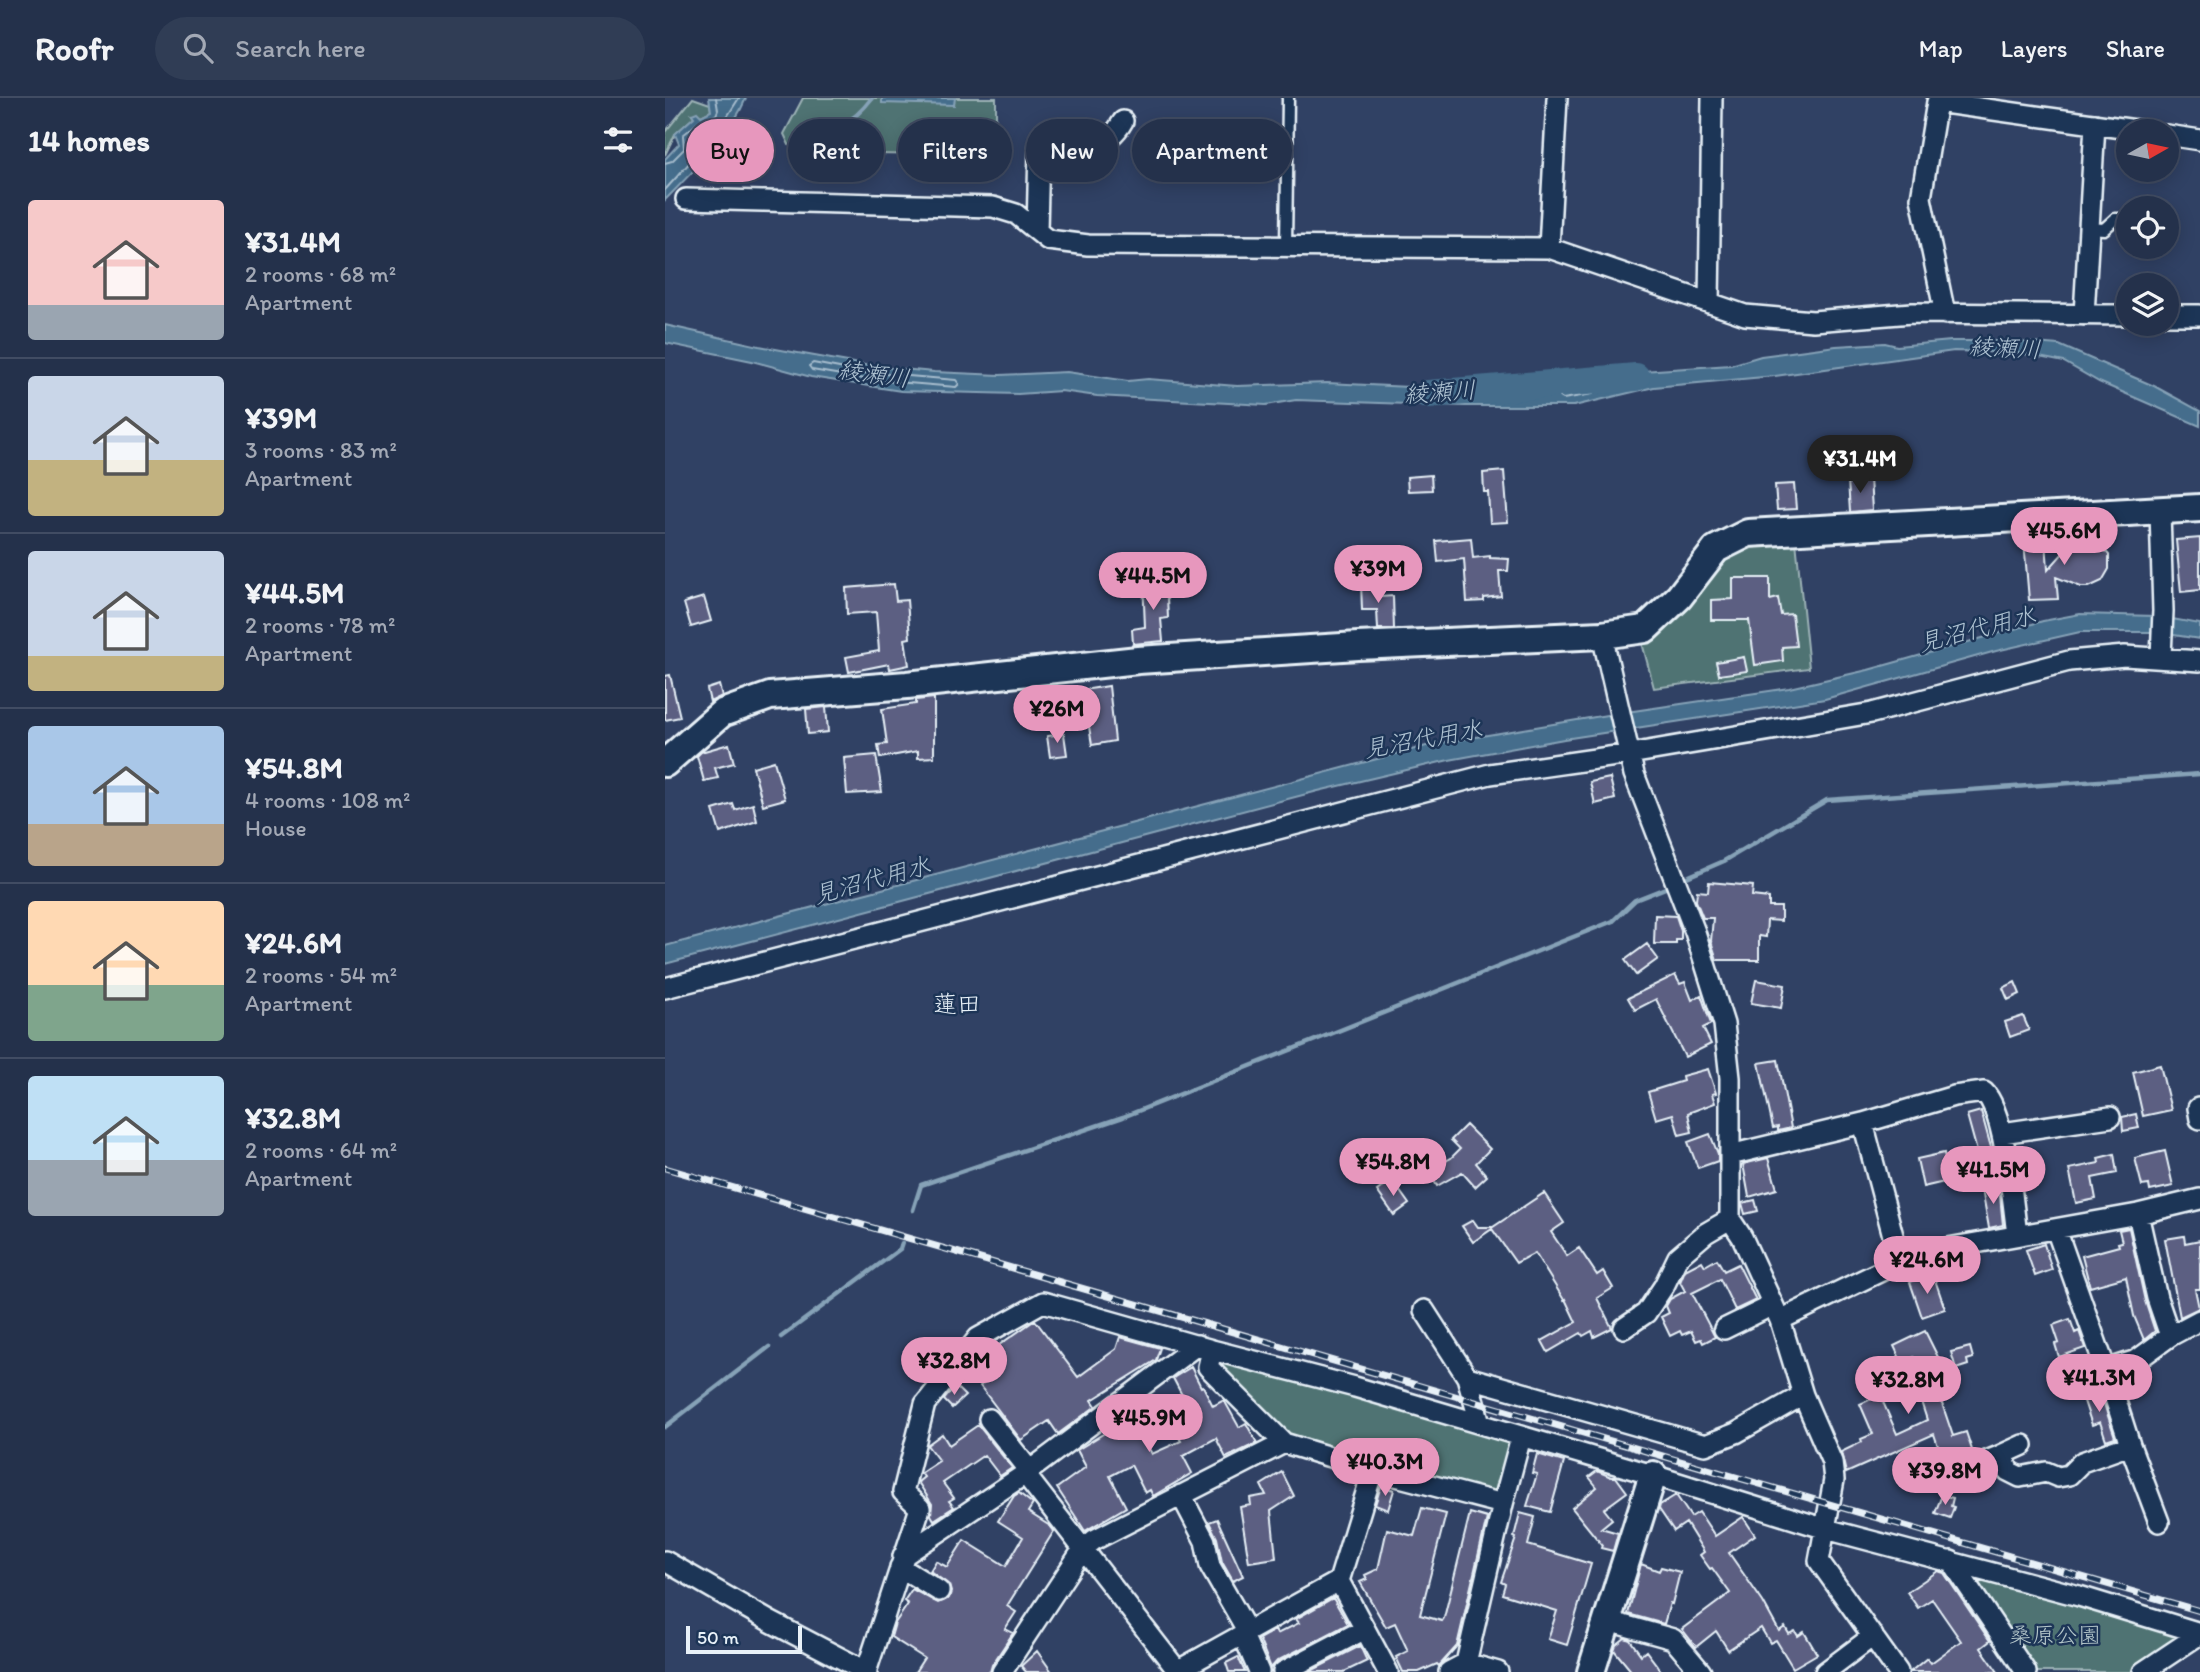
<!DOCTYPE html>
<html lang="en">
<head>
<meta charset="utf-8">
<style>
	body { margin:0; font-family:Itim,"Klee One",sans-serif; background:#303d55; color:#f1f3f6; height:100vh; display:flex; flex-direction:column; font-size:26px; white-space:nowrap }
	* { box-sizing:border-box; margin:0 }
	p { font-size:23px; color:#a3a9b5 }
	.icon { flex:none; width:38px; height:38px; fill:none; stroke:currentColor; stroke-width:2; stroke-linecap:round; stroke-linejoin:round }
	.map { position:relative; flex:1; overflow:hidden }
	.drawer { display:flex; flex-direction:column; background:#24314b; width:665px }
	.drawer>* { flex:none }
	.top-card { position:absolute; left:21px; top:21px; width:665px; height:63px; display:flex; gap:14px }
	.needle { width:46px; rotate:81deg }
	.tools { position:absolute; left:1451px; top:21px; display:grid; gap:14px }
	.tools a { display:grid; place-items:center; width:63px; height:63px; border-radius:50%; background:#24314b; box-shadow:0 4px 18px #0003,0 0 0 2px #414c63; font-size:35px }
	.scale { position:absolute; left:21px; bottom:18px; width:116px; box-sizing:border-box; padding-left:7px; border:4px solid #e8f1f8; border-top:0; font-size:19px; line-height:24px; white-space:nowrap; color:#e8f1f8; -webkit-text-stroke:5px #1d3557; paint-order:stroke }
	.price { position:absolute; translate:-50% -60px; padding:0 16px; border-radius:24px; background:#e797bd; color:#111; font-size:23px; line-height:46px; filter:drop-shadow(0 2px 4px #0008) }
	.price::after { content:''; position:absolute; left:50%; top:42px; width:21px; height:16px; margin-left:-10px; background:inherit; clip-path:polygon(0 0,100% 0,50% 100%) }
	.price.current { background:#222; color:#fff }
	ul { padding:0; list-style:none }
	li { display:flex; align-items:center; gap:21px; height:175px; padding:0 28px }
	li+li { border-top:2px solid #414c63 }
	li span { display:grid; place-items:center; flex:none; width:196px; height:140px; border-radius:7px; color:#555 }
	li>.icon { margin-inline-start:auto }
	span .icon { width:84px; height:84px; fill:#fffc; stroke-width:1 }
	li b { font-size:30px }
	h2 { display:flex; justify-content:space-between; align-items:center; height:84px; padding:0 28px; font-size:30px }
	.chip { padding:0 24px; border-radius:32px; background:#24314b; box-shadow:0 4px 18px #0003,0 0 0 2px #414c63; font-size:24px; line-height:63px }
	.chip.current { background:#e797bd; color:#111 }
	header { display:flex; align-items:center; gap:42px; box-sizing:border-box; height:98px; padding:0 35px; background:#24314b; border-bottom:2px solid #414c63 }
	header strong { font-size:33px }
	nav { display:flex; gap:38px; margin-inline-start:auto; font-size:24px }
	.search { width:490px; height:63px; background:#303d55; display:flex; align-items:center; gap:18px; box-sizing:border-box; padding:0 24px; border-radius:38px; color:#a3a9b5; font-size:26px }
	main { display:flex; flex:1; min-height:0 }
	.map>svg:first-child { display:block }
</style>
</head>
<body>
<header>
<strong>Roofr</strong>
<div class="search"><svg class="icon" aria-label="search" viewBox="0 0 24 24"><circle cx="10" cy="10" r="6"/><path d="M15 15l6 6"/></svg>Search here</div>
<nav><a>Map</a><a>Layers</a><a>Share</a></nav>
</header>
<main>
<section class="drawer">
<h2>14 homes<svg class="icon" aria-label="filters" viewBox="0 0 24 24"><path d="M4 7h16M4 17h16"/><circle cx="9" cy="7" r="2"/><circle cx="15" cy="17" r="2"/></svg></h2>
<ul>
<li><span style="background:linear-gradient(#f6c9c9 75%,#9aa5b1 0)"><svg class="icon" aria-label="home" viewBox="0 0 24 24"><path d="M3 11l9-7 9 7M6 9v11h12V9"/></svg></span><div><b>¥31.4M</b><p>2 rooms · 68 m²</p><p>Apartment</p></div></li>
<li><span style="background:linear-gradient(#c9d6e8 60%,#c2b280 0)"><svg class="icon" aria-label="home" viewBox="0 0 24 24"><path d="M3 11l9-7 9 7M6 9v11h12V9"/></svg></span><div><b>¥39M</b><p>3 rooms · 83 m²</p><p>Apartment</p></div></li>
<li><span style="background:linear-gradient(#c9d6e8 75%,#c2b280 0)"><svg class="icon" aria-label="home" viewBox="0 0 24 24"><path d="M3 11l9-7 9 7M6 9v11h12V9"/></svg></span><div><b>¥44.5M</b><p>2 rooms · 78 m²</p><p>Apartment</p></div></li>
<li><span style="background:linear-gradient(#a9c7e8 70%,#b9a48a 0)"><svg class="icon" aria-label="home" viewBox="0 0 24 24"><path d="M3 11l9-7 9 7M6 9v11h12V9"/></svg></span><div><b>¥54.8M</b><p>4 rooms · 108 m²</p><p>House</p></div></li>
<li><span style="background:linear-gradient(#ffd9b3 60%,#7fa58c 0)"><svg class="icon" aria-label="home" viewBox="0 0 24 24"><path d="M3 11l9-7 9 7M6 9v11h12V9"/></svg></span><div><b>¥24.6M</b><p>2 rooms · 54 m²</p><p>Apartment</p></div></li>
<li><span style="background:linear-gradient(#bfe0f5 60%,#9aa5b1 0)"><svg class="icon" aria-label="home" viewBox="0 0 24 24"><path d="M3 11l9-7 9 7M6 9v11h12V9"/></svg></span><div><b>¥32.8M</b><p>2 rooms · 64 m²</p><p>Apartment</p></div></li>
</ul>
</section>
<div class="map">
<svg width="1535" height="1574" viewBox="0 0 1535 1574">
	<rect width="100%" height="100%" fill="#304164"/>
	<filter id="ink" filterUnits="userSpaceOnUse"><feTurbulence type="fractalNoise" baseFrequency=".0143" numOctaves="2"/><feDisplacementMap in="SourceGraphic" scale="14" xChannelSelector="R" yChannelSelector="G"/><feConvolveMatrix kernelMatrix="1 2 1 2 8 2 1 2 1" color-interpolation-filters="sRGB"/></filter>
	<g filter="url(#ink)">
		<path fill="#507373" stroke="#9cb2b6" stroke-width="2" d="M28,0L45,6L46,13L36,18L27,16L29,19L10,36L0,57V34Z
			M138,0H331V51L326,58L152,55L124,47L119,36Z
			M1131,443L1144,570L989,590L976,541L1001,530L1046,476L1074,451Z
			M559,1263L843,1337L848,1350L838,1391L829,1397L622,1339L554,1271Z
			M1310,1475L1513,1536L1514,1544L1470,1574H1371L1306,1481Z"/>
		<path fill="#446d8c" stroke="#86a2b7" stroke-width="2" d="M44,0H81C65,39 29,72 0,102V61L14,46L10,36L29,19L27,16L32,14L36,18L46,13Z
			M217,0H290L289,7L217,5Z
			M0,227L94,248L205,268L269,274L335,277L402,274L463,283L483,281L572,288L662,285L827,293L874,290L977,273L1066,267L1096,258L1171,248L1220,245L1232,248L1286,243H1343L1394,247L1489,288L1535,313V328L1434,284L1399,264L1354,255L1289,253L1110,278L989,289L909,308H799L631,302L601,307L432,298L396,293L353,296L236,293L146,279L87,263L0,245Z
			M1415,516L1491,518L1535,526V541L1489,534H1415L1331,553L1160,601L899,641L784,662L653,693L0,866V848L769,646L948,616L1124,590L1203,572L1378,523Z"/>
		<g fill="none" stroke-linecap="round" stroke-linejoin="round">
			<path stroke="#a6bccd" stroke-width="2" d="M0,65L7,63L19,51L18,37L33,25L51,17L53,12L51,0
				M0,92L53,33L74,0
				M148,265L201,275L204,279L200,281L147,272L144,268Z
				M208,275L291,282L294,286L291,289L207,282L204,278Z
				M927,289L930,292L928,296L898,301L895,299L898,294Z"/>
			<path stroke="#86a2b7" stroke-width="4.5" d="M138,32C171,34 187,26 207,0
				M1015,782L1059,763L1162,702L1535,676
				M248,1112L256,1087L458,1019L948,823L970,802L1008,787
				M116,1239L235,1151L237,1145
				M0,1329L104,1249"/>
			<path stroke="#446d8c" stroke-width="28" d="M763,296L971,279"/>
		</g>
		<path fill="#5c5e82" stroke="#e8f1f8" stroke-width="2" d="M839,373L843,424L825,425L823,394H819L818,375Z
			M766,377L767,392L743,393L742,379Z
			M1205,380L1207,412L1185,414L1183,382Z
			M1129,386L1131,411L1112,412L1110,387Z
			M806,440L808,460L825,458V460L844,461L843,473H834L836,498L819,500V503L802,504L799,461L773,464L771,443Z
			M1535,440V492L1516,494L1511,442Z
			M1420,441L1434,445L1444,457V471L1437,483L1424,489H1416L1391,479L1393,501L1364,502L1359,443L1381,442L1383,472L1406,446Z
			M501,480L503,520L496,521L498,543L468,546L467,531L480,529L478,481Z
			M1068,480H1105V502L1113,500L1116,517L1127,516L1131,548L1117,549L1118,563L1090,567L1084,522H1046V502L1068,501Z
			M714,484L715,499L728,498L729,531H713L712,512H697L696,485Z
			M229,486L231,503L242,502L245,540L240,541L244,567L225,571L224,566L184,574L181,559L214,553L211,514L182,516L181,490Z
			M39,499L46,523L26,529L19,505Z
			M1079,559L1082,573L1054,577L1051,564Z
			M5,577L15,619L0,622V578Z
			M54,587L57,598L45,604L42,591Z
			M444,588L450,643L427,647L418,592Z
			M269,600V659L253,660V653L215,660L213,647L222,646L217,611L251,606V602Z
			M161,609L163,634L143,636L141,611Z
			M399,636L402,657L385,659L382,638Z
			M64,646L69,665L50,670L53,680L39,683L32,658L36,654Z
			M211,657L217,694L182,696L179,660Z
			M109,663L120,701L98,707L88,669Z
			M945,680L950,701L930,706L925,684Z
			M68,706L70,712L88,706L92,723L55,735L48,712Z
			M1044,784L1088,788L1087,798L1104,800V809H1116V823L1102,822L1101,839L1094,838V862H1052L1046,843L1048,820H1038L1031,803L1032,793L1043,794Z
			M990,817L1011,818L1016,833V842H1011V846H989Z
			M982,846L993,861L971,877L960,862Z
			M1010,877L1015,886L1020,884L1027,902L1036,897L1046,926L1038,930L1046,946L1020,959L991,901L970,912L963,900Z
			M1091,882L1120,887L1116,910L1086,905Z
			M1350,884L1355,896L1343,902L1338,890Z
			M1358,918L1364,932L1345,939L1340,924Z
			M1113,962L1126,1030L1113,1033V1029L1108,1030L1094,965Z
			M1495,967L1506,1012L1478,1018L1468,974Z
			M1043,971L1051,995L1047,996L1050,1005L1023,1015L1027,1034L1014,1037L1008,1016L991,1021L983,994L1018,983L1017,978Z
			M1316,1013L1330,1064L1320,1066L1322,1074L1258,1089L1252,1061L1279,1055L1281,1065L1313,1057L1302,1017Z
			M1471,1016L1474,1030L1458,1033L1457,1019Z
			M801,1027L825,1051L811,1065L822,1078L810,1089L797,1074L772,1088L763,1073L786,1060L795,1051L786,1042Z
			M1045,1036L1053,1056V1063L1033,1070L1023,1044Z
			M1500,1053L1508,1088L1485,1093L1484,1087L1477,1088L1470,1060Z
			M1449,1056L1452,1075L1427,1080L1431,1101L1411,1105L1404,1071L1434,1065L1433,1060Z
			M1103,1060L1112,1091L1084,1099L1078,1066Z
			M727,1082L744,1106L729,1117L712,1093Z
			M1334,1088L1338,1127L1324,1130L1317,1091Z
			M879,1095L899,1125L886,1134L902,1158L914,1150L932,1177L938,1173L948,1190L932,1200L947,1230L929,1239L927,1233L918,1238L916,1235L883,1254L877,1243L911,1224L900,1201L899,1202L870,1155L851,1165L827,1131L808,1144L797,1128L808,1122L813,1129H828Z
			M1090,1102L1093,1113L1080,1116L1077,1105Z
			M1464,1130L1480,1203L1490,1233L1479,1242L1469,1218L1461,1179L1425,1189L1417,1158L1454,1148L1453,1145L1457,1144L1454,1132Z
			M1519,1138L1520,1145L1535,1142V1191H1530L1534,1210L1515,1219L1500,1141Z
			M1379,1146L1387,1172L1370,1178L1361,1152Z
			M1052,1161L1059,1173L1073,1166L1091,1202L1070,1212L1055,1181L1027,1195L1050,1239L1038,1245L1036,1241L1031,1243L1026,1233L1017,1237L1015,1233L1005,1238L996,1219L1004,1215L1001,1208L1005,1201L1020,1193L1015,1184L1020,1172L1037,1163L1040,1168Z
			M1268,1176L1280,1211L1257,1219L1245,1184Z
			M1405,1221L1410,1235L1414,1233L1420,1250L1394,1259L1390,1246L1394,1245L1388,1227Z
			M370,1222L413,1279L451,1251L455,1239L495,1250L491,1262L427,1302L431,1308L393,1336L384,1323L356,1342L315,1288L336,1270L324,1254Z
			M1260,1233L1273,1259L1263,1264L1288,1338L1301,1334L1308,1355L1283,1365L1280,1355L1276,1357L1269,1336L1181,1375L1176,1354L1197,1344L1196,1341L1208,1336L1195,1306L1215,1297L1232,1336L1262,1322L1250,1285L1259,1282L1249,1259L1237,1265L1229,1248Z
			M1305,1249L1308,1260L1302,1262L1303,1267L1291,1271L1286,1254Z
			M526,1269L536,1289L538,1288L548,1308L559,1302L574,1329L581,1325L592,1345L561,1360L551,1340L518,1358L527,1375L488,1398L485,1392L480,1395L466,1367L445,1378L461,1409L420,1433L392,1390L421,1369L412,1352L446,1331L444,1328L463,1314L487,1356L516,1343L508,1328L528,1318L508,1280Z
			M290,1288L300,1298L287,1310L279,1302Z
			M1435,1294L1450,1339L1441,1342L1435,1324L1427,1327L1418,1300Z
			M313,1327L347,1370L335,1378L319,1357L278,1385L289,1400L284,1403L289,1409L269,1422L266,1417L267,1406L253,1384L259,1379L256,1375L274,1363L262,1347L277,1336L284,1347Z
			M872,1356L899,1364L885,1414L862,1408L872,1376L867,1375Z
			M932,1373L946,1379H951L962,1394L939,1411L947,1421L936,1430L953,1435L948,1453L936,1450L937,1447L907,1410L932,1389L924,1379Z
			M617,1374L629,1398L606,1413L611,1460L584,1464L575,1409L586,1407L585,1400L601,1397L596,1387Z
			M716,1388L729,1392L723,1412L710,1407Z
			M354,1395L368,1406L363,1414L385,1428L389,1433L342,1508L351,1514L340,1531L348,1535L327,1567L325,1574H250L259,1560L226,1539L230,1525L243,1506L239,1503L247,1491L273,1505L284,1500L286,1494L284,1487L265,1473L271,1463L282,1469L299,1442L341,1468L358,1439L333,1423L349,1398Z
			M1011,1397L1026,1419L1034,1414L1050,1438L1078,1419L1090,1437L1064,1455L1098,1504L1114,1533L1120,1529L1124,1536L1130,1533L1133,1538L1139,1534L1152,1556L1128,1570L1111,1542L1105,1545L1096,1530L1063,1552L1051,1533L1031,1549L1017,1531L1065,1495L1047,1470L1045,1471L1035,1457L1039,1454L1021,1425L1009,1433L994,1411L995,1407Z
			M1277,1397L1288,1400L1286,1408L1289,1409L1285,1420L1270,1415Z
			M757,1410L781,1416L755,1517L777,1523L779,1520L805,1415L822,1420L792,1548L774,1568L772,1566L754,1574H738L731,1559L743,1553L730,1525L721,1529L695,1484L702,1481L700,1477L713,1471L722,1431L749,1438Z
			M855,1415L870,1419L863,1447L926,1466L902,1547L883,1541L892,1513L837,1496L840,1486L836,1484L851,1440L849,1439Z
			M552,1421L578,1478L568,1483L557,1464L552,1440L544,1424Z
			M976,1466L994,1473L996,1469L1015,1474L1007,1506L1005,1505L999,1526L963,1516Z
			M1273,1473L1279,1475L1325,1543L1316,1550L1333,1574H1245L1262,1560L1266,1565L1296,1543L1267,1501L1253,1510L1242,1494Z
			M668,1500L683,1526L612,1563L606,1570L594,1541L610,1532L612,1536L634,1525L631,1521Z
			M960,1540L965,1542L976,1557L981,1553L997,1574H967L949,1552L951,1547Z
			M695,1548L702,1563L679,1574H644Z
			M372,1553L387,1574H361L356,1568Z
			M573,1559L580,1574H564L561,1565Z"/>
		<g fill="none" stroke-linecap="round" stroke-linejoin="round">
			<defs>
				<path id="lane" d="M1423,130L1439,131L1450,121H1457
					M621,148L623,0"/>
				<path id="street" d="M1502,37L1535,42
					M21,101L328,109L351,116L383,142L423,147L884,150L1080,217L1148,223L1247,215L1463,217
					M372,133L374,50C405,50 440,56 458,23
					M884,150L892,0
					M1044,205L1047,0
					M1280,216L1256,100L1272,4L1478,33
					M1419,217L1430,26
					M1502,217H1535
					M1495,413L1498,513L1496,559
					M937,537L969,676L1030,834L1059,926L1065,980V1121L1077,1139L1115,1222L1138,1297L1167,1364L1169,1382L1154,1463L1233,1574
					M0,890L825,676L965,656L1207,615L1404,563L1460,558L1535,563
					M1533,1010L1535,1021
					M1198,1025L1235,1164
					M1337,1035L1445,1019
					M1065,1057L1198,1025L1289,998L1319,994C1340,1013 1348,1107 1352,1137
					M1473,1116L1492,1200L1505,1238
					M1391,1131L1441,1272L1472,1262L1505,1238L1535,1222
					M759,1212L802,1279L815,1325
					M1115,1222L1235,1164L1283,1150L1473,1116L1535,1101
					M959,1230L981,1215L999,1188L1013,1159L1041,1135L1065,1121
					M1059,1231L1108,1207
					M547,1252L543,1269L619,1345L708,1372L838,1406L856,1339
					M1441,1272L1465,1347L1494,1424
					M802,1279L1040,1347L1071,1335L1138,1297
					M324,1321L365,1373
					M1334,1358L1358,1347
					M360,1376L512,1572
					M1281,1384L1289,1376L1334,1358L1340,1362L1343,1373L1355,1379L1381,1374L1393,1379L1404,1377L1417,1364L1465,1347
					M516,1397L540,1443L545,1468L583,1534
					M238,1458L360,1376L532,1247
					M0,1463L106,1524L202,1574
					M1286,1463L1361,1574
					M235,1469L274,1493
					M674,1483L723,1574
					M943,1523L1008,1541L1036,1574
					M578,1537L594,1574
					M801,1565L838,1406
					M201,1574L255,1410L238,1394L260,1306L313,1240L378,1204L547,1252L690,1289L988,1377L1161,1431L1414,1498L1535,1535
					M337,1574L418,1451L429,1442L619,1345
					M510,1574L674,1483L708,1372
					M618,1574L700,1531
					M784,1574L801,1565L833,1574
					M1160,1574L1208,1538
					M1478,1574L1535,1536"/>
				<path id="secondary" d="M0,665L57,615L105,598L242,587L473,562L693,548L937,537L980,531L1014,499L1051,451L1083,435L1535,410
					M926,1574L988,1377"/>
			</defs>
			<use href="#lane" stroke="#e8f1f8" stroke-width="15"/>
			<use href="#street" stroke="#e8f1f8" stroke-width="24"/>
			<use href="#secondary" stroke="#e8f1f8" stroke-width="32"/>
			<use href="#lane" stroke="#1d3557" stroke-width="10"/>
			<use href="#street" stroke="#1d3557" stroke-width="19"/>
			<use href="#secondary" stroke="#1d3557" stroke-width="26"/>
			<defs>
				<path id="rail" d="M0,1070L1535,1513"/>
			</defs>
			<use href="#rail" stroke="#e8f1f8" stroke-width="7"/>
			<use href="#rail" stroke="#1d3557" stroke-width="4.5" stroke-dasharray="13" stroke-linecap="butt"/>
		</g>
	</g>
	<g text-anchor="middle" stroke-width="5" stroke-linejoin="round" paint-order="stroke">
		<g font-size="23" fill="#b3c5c9" stroke="#1d3557">
			<text x="1390" y="1545">桑原公園</text>
		</g>
		<g font-size="24" font-style="italic" fill="#afc3d2" stroke="#1d3557">
			<text transform="translate(1340 250) rotate(3)" y="8">綾瀬川</text>
			<text transform="translate(209 276) rotate(8)" y="8">綾瀬川</text>
			<text transform="translate(775 294) rotate(-4)" y="8">綾瀬川</text>
			<text transform="translate(1312 531) rotate(-14)" y="8">見沼代用水</text>
			<text transform="translate(758 641) rotate(-10)" y="8">見沼代用水</text>
			<text transform="translate(207 782) rotate(-15)" y="8">見沼代用水</text>
		</g>
		<g font-size="24" fill="#e8f1f8" stroke="#1d3557">
			<text x="292" y="914">蓮田</text>
		</g>
	</g>
</svg>
<div class="tools">
<a><svg class="needle" viewBox="-14 -14 28 28"><path d="M0-13l5 13h-10z" fill="#e53935"/><path d="M0 13l5-13h-10z" fill="#a3a9b5"/></svg></a>
<a><svg class="icon" aria-label="locate" viewBox="0 0 24 24"><circle cx="12" cy="12" r="6"/><path d="M12 2v4M12 18v4M2 12h4M18 12h4"/></svg></a>
<a><svg class="icon" aria-label="layers" viewBox="0 0 24 24"><path d="M12 4l9 5-9 5-9-5zM3 14l9 5 9-5"/></svg></a>
</div>
<div class="scale">50 m</div>
<b class="price current" style="left:1195px;top:397px">¥31.4M</b>
<b class="price" style="left:1399px;top:469px">¥45.6M</b>
<b class="price" style="left:713px;top:507px">¥39M</b>
<b class="price" style="left:488px;top:514px">¥44.5M</b>
<b class="price" style="left:392px;top:647px">¥26M</b>
<b class="price" style="left:728px;top:1100px">¥54.8M</b>
<b class="price" style="left:1328px;top:1108px">¥41.5M</b>
<b class="price" style="left:1262px;top:1198px">¥24.6M</b>
<b class="price" style="left:289px;top:1299px">¥32.8M</b>
<b class="price" style="left:1434px;top:1316px">¥41.3M</b>
<b class="price" style="left:1243px;top:1318px">¥32.8M</b>
<b class="price" style="left:484px;top:1356px">¥45.9M</b>
<b class="price" style="left:720px;top:1400px">¥40.3M</b>
<b class="price" style="left:1280px;top:1409px">¥39.8M</b>
<div class="top-card">
<a class="chip current">Buy</a>
<a class="chip">Rent</a>
<a class="chip">Filters</a>
<a class="chip">New</a>
<a class="chip">Apartment</a>
</div>
</div>
</main>
</body>
</html>
